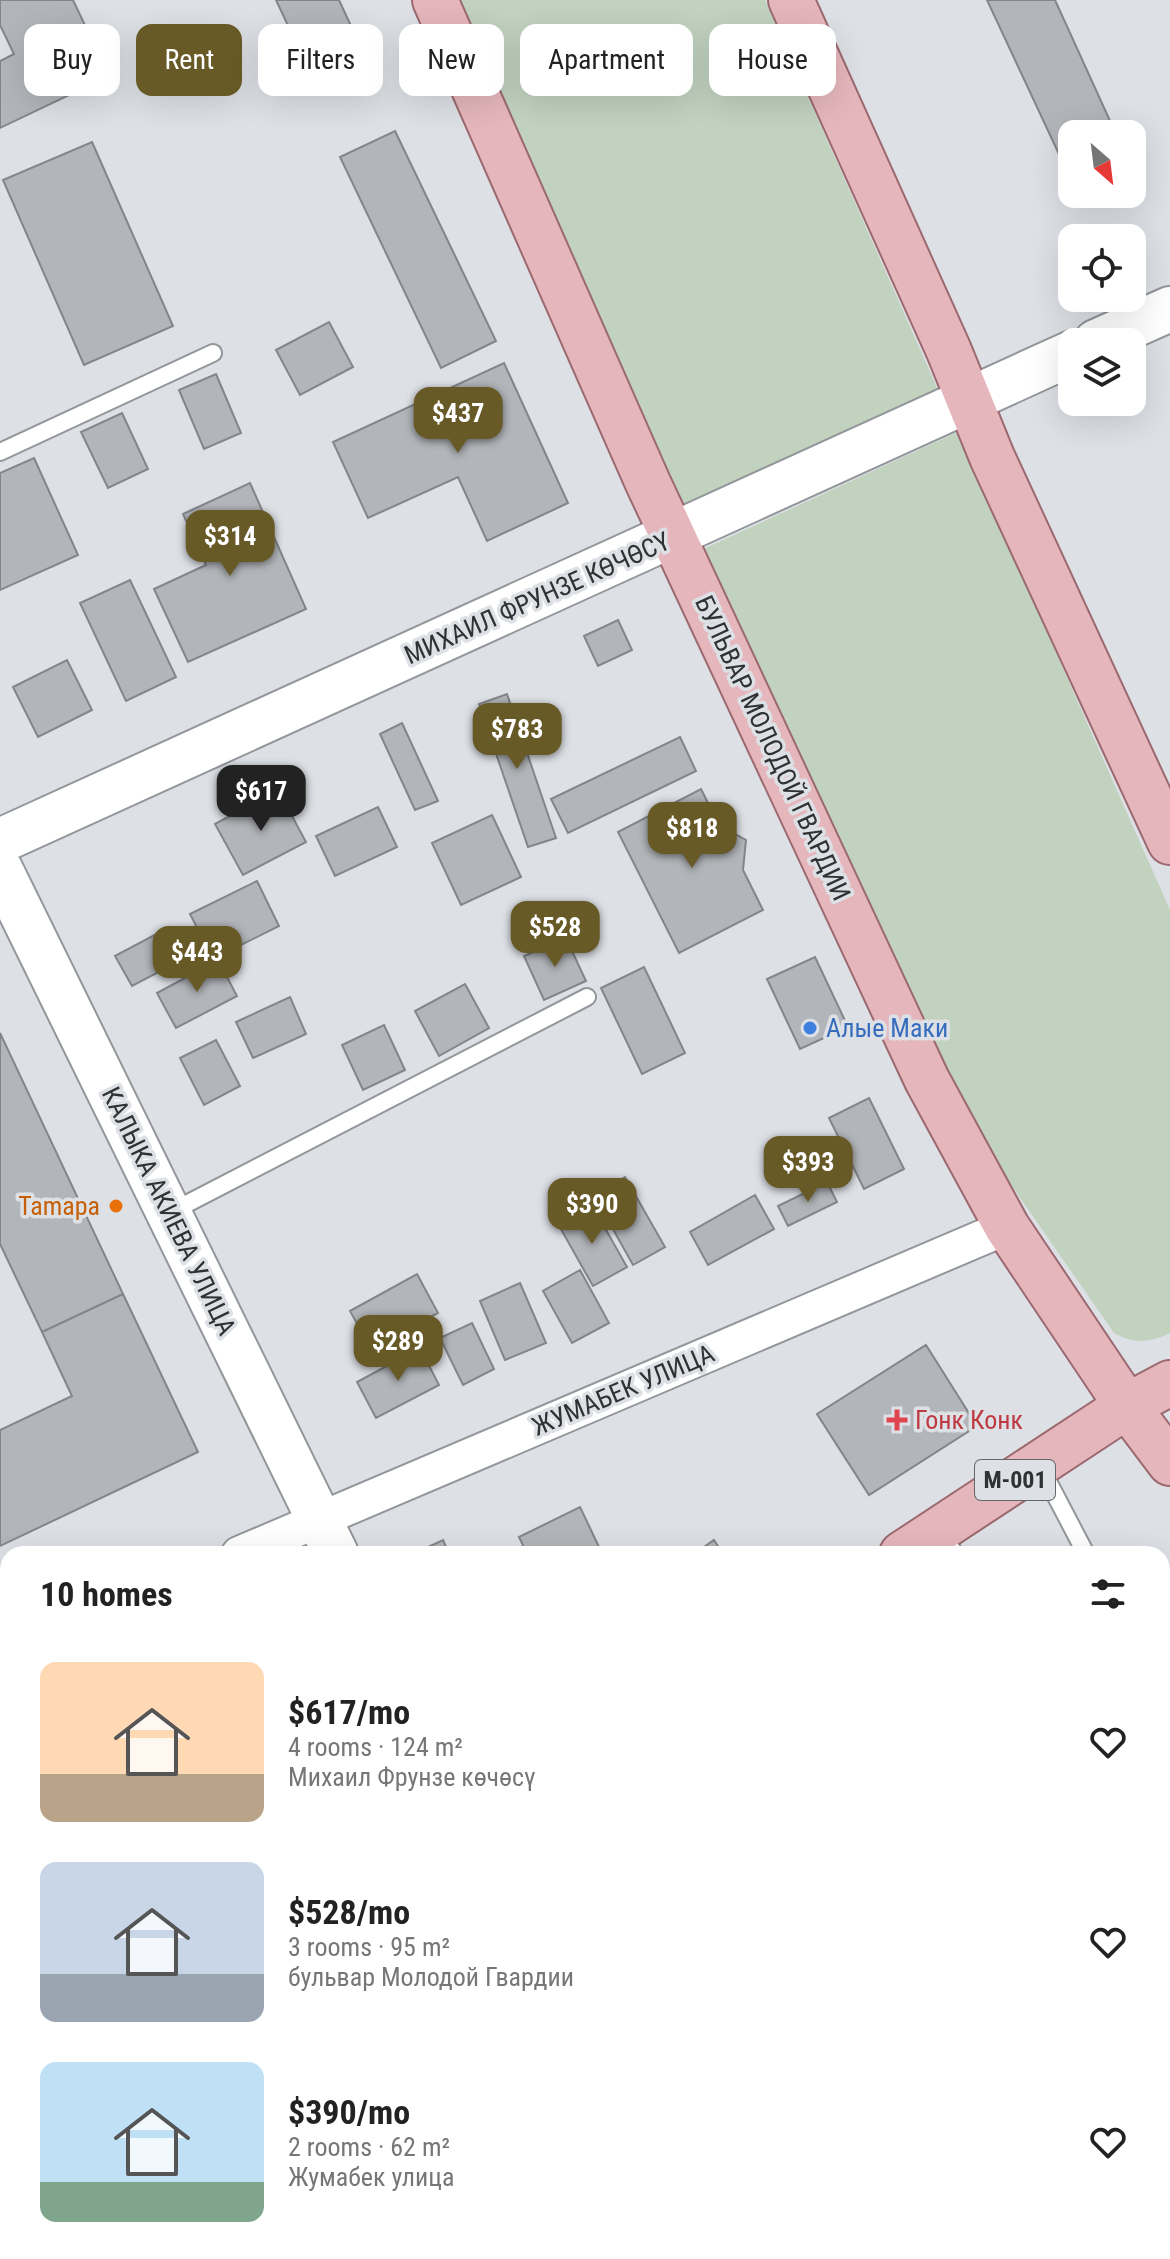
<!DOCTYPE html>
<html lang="en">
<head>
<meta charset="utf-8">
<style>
	body { margin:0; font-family:"Roboto Condensed",sans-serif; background:#f6f6f6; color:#222; height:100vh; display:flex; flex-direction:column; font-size:30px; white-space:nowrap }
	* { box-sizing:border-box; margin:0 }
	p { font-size:26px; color:#767676 }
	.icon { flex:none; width:44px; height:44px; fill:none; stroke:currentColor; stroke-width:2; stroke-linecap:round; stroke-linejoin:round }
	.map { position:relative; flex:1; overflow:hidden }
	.details { position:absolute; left:0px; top:1546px; width:1170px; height:714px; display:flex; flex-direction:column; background:#fff; border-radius:24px 24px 0 0; box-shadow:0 8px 32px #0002 }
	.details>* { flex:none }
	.banner { position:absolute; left:24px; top:24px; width:1122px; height:72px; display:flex; gap:16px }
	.needle { width:52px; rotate:152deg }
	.controls { position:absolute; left:1058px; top:120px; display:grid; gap:16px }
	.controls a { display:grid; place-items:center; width:88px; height:88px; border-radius:16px; background:#fff; box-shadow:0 8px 32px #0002; font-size:40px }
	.price { position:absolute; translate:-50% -68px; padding:0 18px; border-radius:16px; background:#685a27; color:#fff; font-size:26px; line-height:52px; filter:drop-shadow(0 2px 4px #0008) }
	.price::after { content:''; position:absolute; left:50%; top:48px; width:24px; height:18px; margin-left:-12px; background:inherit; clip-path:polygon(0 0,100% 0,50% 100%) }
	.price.active { background:#222; color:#fff }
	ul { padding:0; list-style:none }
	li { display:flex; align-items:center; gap:24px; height:200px; padding:0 40px }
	li span { display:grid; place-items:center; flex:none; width:224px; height:160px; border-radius:16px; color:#555 }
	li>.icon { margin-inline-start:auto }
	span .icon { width:96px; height:96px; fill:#fffc; stroke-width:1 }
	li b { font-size:34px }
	h2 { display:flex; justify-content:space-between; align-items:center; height:96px; padding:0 40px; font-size:34px }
	.tag { padding:0 28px; border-radius:16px; background:#fff; box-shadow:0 8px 32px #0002; font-size:28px; line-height:72px }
	.tag.active { background:#685a27; color:#fff }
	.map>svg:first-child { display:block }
</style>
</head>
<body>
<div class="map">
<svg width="1170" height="2259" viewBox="0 0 1170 2259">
	<rect width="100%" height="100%" fill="#dde0e5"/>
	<path fill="#c1d2bf" d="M452,0H765L939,392L678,508Z
		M958,432L1170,910V1333C1149,1343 1134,1344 1114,1333L975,1133L697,552Z"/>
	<path fill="#b2b5b9" stroke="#828589" stroke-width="2" d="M0,0H73L109,76L0,128V61L14,54L0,25Z
		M276,0H339L364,54L313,79Z
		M987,0H1055L1116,134H1072V182Z
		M395,131L496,341L441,368L340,157Z
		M92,142L173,326L84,365L3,180Z
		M329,322L353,367L300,395L276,350Z
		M504,363L568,503L487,541L458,477L368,518L333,442Z
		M216,374L241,433L204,449L179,390Z
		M122,413L148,469L108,488L81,432Z
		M34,458L78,555L0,590V473Z
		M250,483L306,609L188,662L154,589L206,565L183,514Z
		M130,580L176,677L126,701L80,603Z
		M618,620L632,650L598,666L584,636Z
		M67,660L92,710L38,737L13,687Z
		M507,694L556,838L528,847L479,704Z
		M402,723L438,801L415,810L380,734Z
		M680,737L696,771L568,833L551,799Z
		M701,789L719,825L746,840L743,870L763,910L679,953L618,832Z
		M278,790L306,842L243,875L215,824Z
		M378,807L397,847L335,876L316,836Z
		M492,815L521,877L461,905L432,843Z
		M257,881L279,926L213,959L190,914Z
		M160,932L176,963L132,986L115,956Z
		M566,938L586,981L544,1000L524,956Z
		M815,957L848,1027L800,1049L767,979Z
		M218,960L237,996L176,1028L157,993Z
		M644,967L685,1053L642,1074L601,988Z
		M465,984L489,1028L439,1056L415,1011Z
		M290,997L306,1034L253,1058L236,1022Z
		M384,1025L405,1070L363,1090L342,1045Z
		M0,1033L123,1294L42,1332L0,1244Z
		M216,1040L240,1086L204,1105L180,1058Z
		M869,1098L904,1169L864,1189L829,1118Z
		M625,1177L665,1247L633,1265L594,1195Z
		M827,1182L837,1202L788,1226L778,1206Z
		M755,1195L774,1229L708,1265L690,1232Z
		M592,1205L627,1267L593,1286L558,1224Z
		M580,1270L609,1323L572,1343L543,1291Z
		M417,1274L438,1313L371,1349L350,1311Z
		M520,1283L546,1343L505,1360L480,1301Z
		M123,1294L198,1452L0,1546V1430L72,1396L42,1332Z
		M472,1323L494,1369L463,1385L440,1338Z
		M926,1345L977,1426L869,1495L817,1414Z
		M420,1348L439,1385L376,1418L357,1382Z
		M580,1507L600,1549L589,1554H527L519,1537Z
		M443,1540L449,1554H413Z
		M714,1540L723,1554H694Z
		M1162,1649L1170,1665V1682L1162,1686Z
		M1170,1979V2043L1167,2044L1162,2034V1984Z
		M0,1980L8,1995V2043L0,2048Z
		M1170,2227V2259H1143L1139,2252H1162V2231Z
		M0,2230L8,2243V2252H14L19,2259H0Z
		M59,2252H91L80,2259H64Z
		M246,2252H292L294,2257L234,2259Z
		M321,2252H388L391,2259H325Z
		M946,2252H983L969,2259H950Z"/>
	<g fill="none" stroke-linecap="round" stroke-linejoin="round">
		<defs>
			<path id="lane" d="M0,452L213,353
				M169,1213L587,997
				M1040,1466L1086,1554
				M940,1531L955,1554
				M1162,1715L1170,1732"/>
			<path id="street" d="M239,1554L1007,1227
				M0,1662L8,1658
				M182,2252L185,2259
				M666,2252L670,2259
				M1062,2252L1066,2259"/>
			<path id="secondary" d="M1096,342L1170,309
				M0,841L1072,353
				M0,869L336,1554"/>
			<path id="primary" d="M435,0L648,483L927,1080L1007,1227L1127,1406L1170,1463
				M791,0L949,351L992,457L1170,842
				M902,1554L1127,1406L1170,1383
				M1162,1835H1170
				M0,2128L8,2123"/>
		</defs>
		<use href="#lane" stroke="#93969a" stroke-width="20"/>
		<use href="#street" stroke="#93969a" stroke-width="38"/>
		<use href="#secondary" stroke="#93969a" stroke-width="48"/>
		<use href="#primary" stroke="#9b696f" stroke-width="48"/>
		<use href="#lane" stroke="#fff" stroke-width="16"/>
		<use href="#street" stroke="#fff" stroke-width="34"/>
		<use href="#secondary" stroke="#fff" stroke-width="44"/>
		<use href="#primary" stroke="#e5b7bc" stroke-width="44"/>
	</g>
	<circle fill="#3f7fe0" stroke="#dde0e5" stroke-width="3" cx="810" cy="1028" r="8"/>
	<circle fill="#e8710a" stroke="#dde0e5" stroke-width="3" cx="116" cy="1206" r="8"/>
	<path fill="#e0444e" stroke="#dde0e5" stroke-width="3" d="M893 1408h8v8h8v8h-8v8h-8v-8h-8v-8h8z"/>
	<g text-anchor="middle" stroke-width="7" stroke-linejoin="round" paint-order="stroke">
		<rect fill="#dde0e5" stroke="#646668" stroke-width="2" x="975" y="1460" width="80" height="40" rx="6"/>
		<g font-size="24" font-weight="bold" fill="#303133">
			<text x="1015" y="1488">М-001</text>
		</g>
		<g font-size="26" fill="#303133" stroke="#dde0e5">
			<text transform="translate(537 598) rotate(-24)" y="9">МИХАИЛ ФРУНЗЕ КӨЧӨСҮ</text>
			<text transform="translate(773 748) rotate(65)" y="9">БУЛЬВАР МОЛОДОЙ ГВАРДИИ</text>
			<text transform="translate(169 1211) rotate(64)" y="9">КАЛЫКА АКИЕВА УЛИЦА</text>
			<text transform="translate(623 1390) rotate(-23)" y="9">ЖУМАБЕК УЛИЦА</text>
		</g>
		<g font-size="26" fill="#366cbe" stroke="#dde0e5" text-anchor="start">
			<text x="826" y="1037">Алые Маки</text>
		</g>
		<g font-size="26" fill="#c56008" stroke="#dde0e5" text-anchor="end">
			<text x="100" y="1215">Tamaра</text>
		</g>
		<g font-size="26" fill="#be3a42" stroke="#dde0e5" text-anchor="start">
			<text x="915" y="1429">Гонк Конк</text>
		</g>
	</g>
</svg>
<div class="controls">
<a><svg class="needle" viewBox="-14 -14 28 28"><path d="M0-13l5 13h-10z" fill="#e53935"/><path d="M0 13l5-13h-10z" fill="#767676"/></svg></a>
<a><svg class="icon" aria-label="locate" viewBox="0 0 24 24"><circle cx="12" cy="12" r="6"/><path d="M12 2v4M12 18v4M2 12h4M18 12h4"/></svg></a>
<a><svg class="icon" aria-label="layers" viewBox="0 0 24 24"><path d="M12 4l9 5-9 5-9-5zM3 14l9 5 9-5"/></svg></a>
</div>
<b class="price" style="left:458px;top:455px">$437</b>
<b class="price" style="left:230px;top:578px">$314</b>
<b class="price" style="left:517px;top:771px">$783</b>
<b class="price active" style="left:261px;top:833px">$617</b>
<b class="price" style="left:692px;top:870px">$818</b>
<b class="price" style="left:555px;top:969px">$528</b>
<b class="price" style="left:197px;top:994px">$443</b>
<b class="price" style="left:808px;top:1204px">$393</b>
<b class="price" style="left:592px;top:1246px">$390</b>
<b class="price" style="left:398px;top:1383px">$289</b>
<div class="banner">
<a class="tag">Buy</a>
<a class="tag active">Rent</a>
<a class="tag">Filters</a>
<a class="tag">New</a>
<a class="tag">Apartment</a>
<a class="tag">House</a>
</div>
<section class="details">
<h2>10 homes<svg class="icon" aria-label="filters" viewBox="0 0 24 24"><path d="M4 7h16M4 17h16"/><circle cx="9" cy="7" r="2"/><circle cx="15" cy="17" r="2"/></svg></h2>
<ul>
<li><span style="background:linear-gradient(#ffd9b3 70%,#b9a48a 0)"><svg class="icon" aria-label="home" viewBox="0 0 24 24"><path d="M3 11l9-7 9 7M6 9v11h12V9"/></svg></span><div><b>$617/mo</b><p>4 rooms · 124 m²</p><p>Михаил Фрунзе көчөсү</p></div><svg class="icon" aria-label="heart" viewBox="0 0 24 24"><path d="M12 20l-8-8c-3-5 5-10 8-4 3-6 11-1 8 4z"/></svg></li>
<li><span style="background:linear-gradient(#c9d6e8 70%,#9aa5b1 0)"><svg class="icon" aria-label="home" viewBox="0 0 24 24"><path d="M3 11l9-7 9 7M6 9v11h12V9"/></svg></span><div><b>$528/mo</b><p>3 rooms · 95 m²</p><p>бульвар Молодой Гвардии</p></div><svg class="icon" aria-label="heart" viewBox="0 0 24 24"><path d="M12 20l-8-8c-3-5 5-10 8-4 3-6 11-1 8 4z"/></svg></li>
<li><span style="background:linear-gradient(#bfe0f5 75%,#7fa58c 0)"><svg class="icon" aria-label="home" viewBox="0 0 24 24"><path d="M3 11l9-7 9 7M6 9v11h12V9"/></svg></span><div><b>$390/mo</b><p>2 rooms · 62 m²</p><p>Жумабек улица</p></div><svg class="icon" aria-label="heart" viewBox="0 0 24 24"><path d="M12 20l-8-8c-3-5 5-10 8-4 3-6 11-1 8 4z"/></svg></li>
</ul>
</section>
</div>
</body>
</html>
